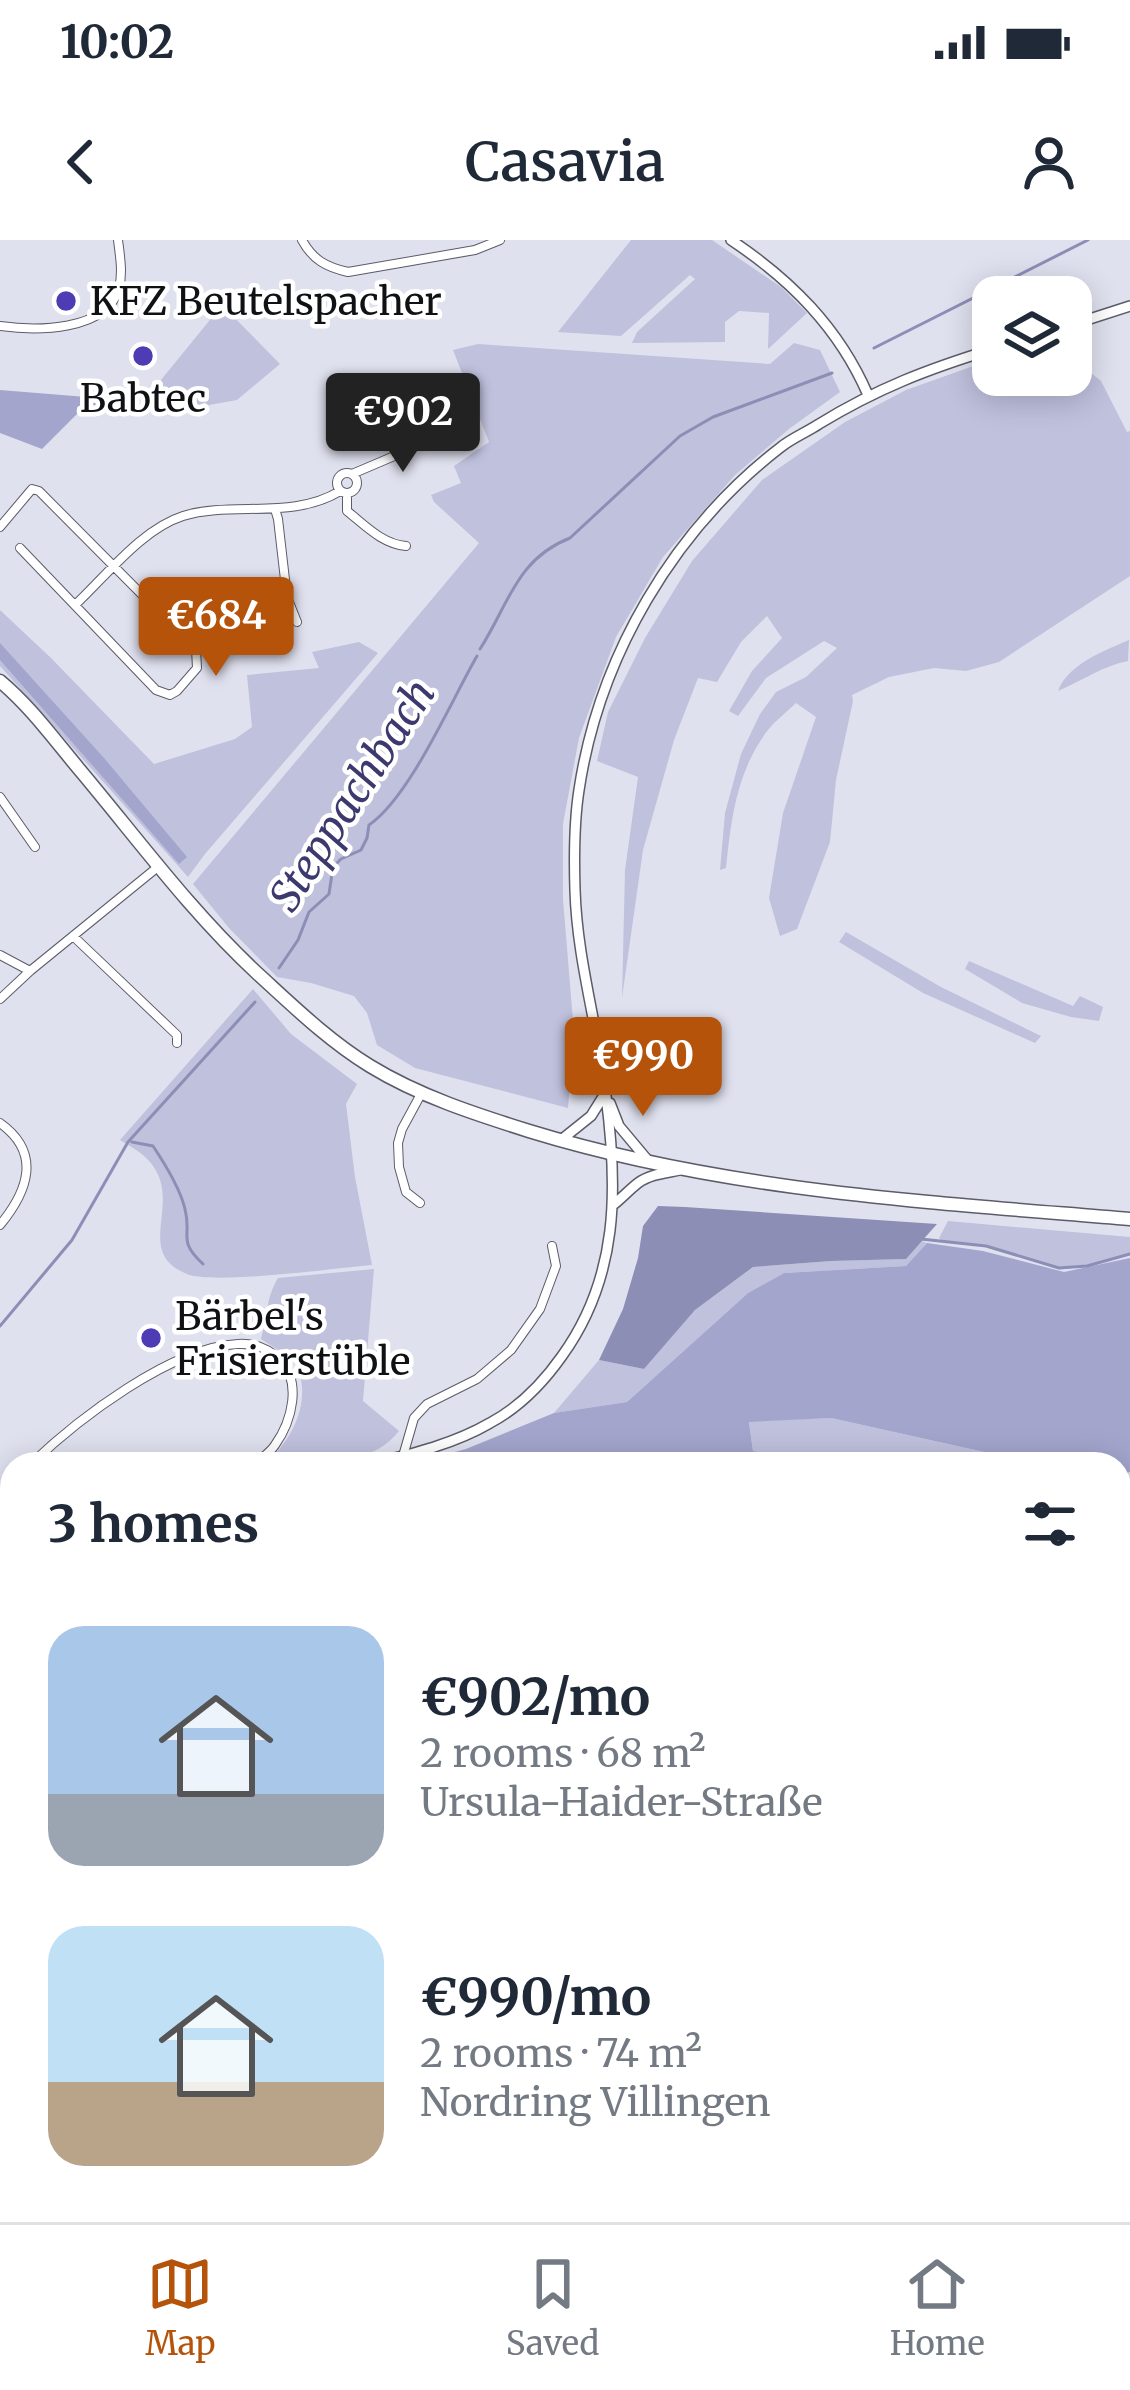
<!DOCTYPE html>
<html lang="en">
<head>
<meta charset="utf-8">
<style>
	body { margin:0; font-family:Merriweather,serif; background:#f2f2f3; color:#1f2937; height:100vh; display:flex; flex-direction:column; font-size:45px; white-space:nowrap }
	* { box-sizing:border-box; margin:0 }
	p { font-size:39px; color:#747a83 }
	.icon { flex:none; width:66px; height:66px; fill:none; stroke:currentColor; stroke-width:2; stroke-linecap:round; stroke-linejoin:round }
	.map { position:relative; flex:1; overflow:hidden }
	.drawer { position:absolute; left:0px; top:1212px; width:1131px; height:771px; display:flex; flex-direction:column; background:#fff; border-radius:36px 36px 0 0; box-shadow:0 6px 30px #0003 }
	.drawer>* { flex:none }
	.fabs { position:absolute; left:972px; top:36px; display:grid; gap:24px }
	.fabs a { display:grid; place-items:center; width:120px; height:120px; border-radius:24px; background:#fff; box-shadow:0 6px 30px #0003; font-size:60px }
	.price { position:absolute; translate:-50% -102px; padding:0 27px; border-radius:12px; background:#b45309; color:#fff; font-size:39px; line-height:78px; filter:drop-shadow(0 3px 6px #0008) }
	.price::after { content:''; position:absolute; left:50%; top:72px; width:36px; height:27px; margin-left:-18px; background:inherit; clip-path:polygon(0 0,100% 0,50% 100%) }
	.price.current { background:#222; color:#fff }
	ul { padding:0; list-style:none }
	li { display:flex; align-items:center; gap:36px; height:300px; padding:0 48px }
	li span { display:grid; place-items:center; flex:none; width:336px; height:240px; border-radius:36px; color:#555 }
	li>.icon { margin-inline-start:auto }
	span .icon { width:144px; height:144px; fill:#fffc; stroke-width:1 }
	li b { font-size:51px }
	h2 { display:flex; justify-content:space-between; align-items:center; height:144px; padding:0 48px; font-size:51px }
	.status { display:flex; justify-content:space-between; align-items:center; height:84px; padding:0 60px; background:#fff; direction:ltr }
	.status svg { height:33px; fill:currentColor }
	header { display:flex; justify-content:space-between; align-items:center; height:156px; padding:0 48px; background:#fff; font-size:54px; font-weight:600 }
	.tabs { display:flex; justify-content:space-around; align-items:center; height:168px; border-top:3px solid #e0e1e3; background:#fff; font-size:33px; color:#747a83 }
	.tabs a { display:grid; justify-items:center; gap:6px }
	.tabs .current { color:#b45309 }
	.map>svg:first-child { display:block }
</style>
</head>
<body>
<div class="status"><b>10:02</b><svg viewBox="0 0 49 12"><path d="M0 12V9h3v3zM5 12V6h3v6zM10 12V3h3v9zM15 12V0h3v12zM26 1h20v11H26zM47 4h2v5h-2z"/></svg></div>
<header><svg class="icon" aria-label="back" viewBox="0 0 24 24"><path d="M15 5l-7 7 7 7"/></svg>Casavia<svg class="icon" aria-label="person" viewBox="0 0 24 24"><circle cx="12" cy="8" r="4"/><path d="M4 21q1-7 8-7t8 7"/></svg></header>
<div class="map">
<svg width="1130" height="1982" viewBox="0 0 1130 1982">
	<rect width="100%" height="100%" fill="#e0e1ef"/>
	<path fill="#c0c1dd" d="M631,0H712L781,47L807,73L768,109L769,73L739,71L725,82V102L632,103L637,92L695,39L690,35L621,96L558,92Z
		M222,65L280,124L237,160L209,165L157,169L152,151Z
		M1089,84L1085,128L1101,141L1127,192L1130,191V336L999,422L966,431L934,428L889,437L852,455L853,461L836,540L830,602L797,689L780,696L769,658L783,573L816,477L796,463C787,472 776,480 768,490C737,530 731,579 726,628L720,630L725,573L741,514L760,474L776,452L806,437L837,408L824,401L766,438L738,476L729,471L752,431L782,398L767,376L741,402L717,442L698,438L674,500L643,610L622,758L625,630L638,537L597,521L608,472L645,398L692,321L762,240L845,182L906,150L993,119V135H1071V90Z
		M794,103L820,110L840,152L789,189L735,235L663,317L616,397L579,498L563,584V659L574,793L568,868L415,828L377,805L367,773L354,756L311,743L277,737L229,688L193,644L479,303L434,262L431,255L461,243L454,226L489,202L453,110L478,104L770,124Z
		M0,370L51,418L154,524L235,499L252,487L247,435L319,428L312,412L359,402L378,413L205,614L188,637L0,426Z
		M1129,400L1128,421C1102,426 1082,441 1058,451C1068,424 1104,411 1129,400Z
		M846,692L941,747L1041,796L1035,803L923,753L839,702Z
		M969,721L1073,766L1080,756L1103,767L1099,781L1071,777L1022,763L965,729Z
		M253,749L291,794L357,844L346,864L355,937L372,1025C337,1028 213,1045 187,1034C135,1013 179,968 155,929C147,915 133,908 120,900Z
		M948,981L1130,997V1014L1087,1026L1059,1028L986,1006L943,1002L939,998Z
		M922,1001L927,1003L906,1026L784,1033L748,1053L627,1162L554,1173L599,1120L644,1129L695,1070L753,1027L831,1021L905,1019Z
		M374,1029L363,1161L399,1191C370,1229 308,1224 265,1224C296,1197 315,1154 292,1116L289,1117L261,1099C268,1075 265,1060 278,1038Z
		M831,1178L1038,1224H824L813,1219L753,1211L749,1181Z
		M1130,1766V1868L1119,1861V1773Z"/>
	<path fill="#a3a5cd" d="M0,150L111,159L110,166L80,171L42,209L0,193Z
		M0,403L104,518L187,617L179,624L0,420Z
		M927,1003L983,1011L1064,1032L1130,1018V1232L1119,1235V1224H1038L831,1178L749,1182L753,1211L813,1219L824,1224H588L585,1217L562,1224H410L466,1209L554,1173L627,1162L748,1053L784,1033L906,1026Z
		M6,1547L12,1551V1609L0,1613V1551Z
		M12,1632V1828L0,1836V1635Z"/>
	<path fill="#8c8eb6" d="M658,966L685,967L937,984L906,1019L831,1021L753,1027L695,1070L644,1129L599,1120L623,1069L638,1018L643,986Z"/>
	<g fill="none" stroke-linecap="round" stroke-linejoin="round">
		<path stroke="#8c8eb6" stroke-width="3" d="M874,108L1088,0
			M480,409C508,366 516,319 570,298L680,196L713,177L832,133
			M279,728L298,700L309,672L329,654L333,627L341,619L361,610L367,598L369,585C410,557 451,461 477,416
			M132,902L153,906C165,924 180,948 185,969C192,997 177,1000 203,1024
			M921,999L986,1006L1059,1028L1087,1026L1130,1014
			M0,1086L72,1000L128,902L255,762"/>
		<defs>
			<path id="minor" d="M302,0C313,20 326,27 348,32L475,10L500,0
				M0,86C35,91 107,92 119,48C123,33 120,16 118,0
				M337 243a10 10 0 1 1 20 0a10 10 0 1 1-20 0Z
				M352,234L406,211L424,194
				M347,254V271C365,285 382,304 406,306
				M275,269L278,279L287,357L297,382
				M0,287L32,249L39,251L196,409L197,428L177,451L170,455L156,450L20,308
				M75,365C107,335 142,289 183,276C232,261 293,280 340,251
				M0,557L35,607
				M73,696L177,795V803
				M0,715L30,731
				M0,759L30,731L159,626
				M0,883C42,913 28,951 0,985
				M420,963L406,952L399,927L398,903L402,889L421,854
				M403,1216L414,1178L427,1164L477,1139L511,1110L540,1069L556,1026L552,1006
				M31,1224C77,1180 171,1107 238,1104C254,1103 269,1109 280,1120C302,1142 292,1181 275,1205C270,1213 261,1218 255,1224
				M0,1257L12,1243
				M0,1494L12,1485
				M0,1721L12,1704
				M1119,1759L1130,1752
				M1119,1884L1130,1891
				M0,1927L12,1931
				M88,1982L89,1971
				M888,1982L903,1971
				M908,1982L910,1971"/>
			<path id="tertiary" d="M731,0C791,40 839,88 868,155
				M1071,85L1130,66
				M610,863L619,886L650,923
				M561,900L591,876L606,852
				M613,965C622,958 629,950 638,943C650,934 666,933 680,930
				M371,1224C412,1214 454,1204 490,1183C520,1167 543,1143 562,1116C619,1037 618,949 606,856C598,787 577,720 575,650C574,618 574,582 579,550C599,417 673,290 781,207C792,198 807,192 819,184C878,148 928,129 993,109
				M0,1533L12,1524"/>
			<path id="secondary" d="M0,1617L12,1615
				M296,1971L300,1982"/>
			<path id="primary" d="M0,441C30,466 54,499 79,529C137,598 191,672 258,734C293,766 329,801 370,826C419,856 475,874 529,891C724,951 928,962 1130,979"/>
		</defs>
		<use href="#minor" stroke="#5b5c68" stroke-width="10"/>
		<use href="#tertiary" stroke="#5b5c68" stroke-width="12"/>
		<use href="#secondary" stroke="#5b5c68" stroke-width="14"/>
		<use href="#primary" stroke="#5b5c68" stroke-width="15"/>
		<use href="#minor" stroke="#fff" stroke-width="8"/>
		<use href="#tertiary" stroke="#fff" stroke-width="9"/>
		<use href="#secondary" stroke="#fff" stroke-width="10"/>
		<use href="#primary" stroke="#fff" stroke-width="12"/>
	</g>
	<g fill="#4d3db4" stroke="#fff" stroke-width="4.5">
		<circle cx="66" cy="61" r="12"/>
		<circle cx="143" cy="116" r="12"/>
		<circle cx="151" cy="1098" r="12"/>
	</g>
	<g text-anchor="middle" stroke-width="9" stroke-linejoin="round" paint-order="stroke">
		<g font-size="39" fill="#101115" stroke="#fff" text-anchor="start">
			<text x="90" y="75">KFZ Beutelspacher</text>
			<text x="143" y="172" text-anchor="middle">Babtec</text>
			<text x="175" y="1090">Bärbel's<tspan x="175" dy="45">Frisierstüble</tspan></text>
		</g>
		<g font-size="42" font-style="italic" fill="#3b396e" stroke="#fff">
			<text transform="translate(352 555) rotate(-57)" y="15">Steppachbach</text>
		</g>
	</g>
</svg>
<div class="fabs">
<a><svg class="icon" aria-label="layers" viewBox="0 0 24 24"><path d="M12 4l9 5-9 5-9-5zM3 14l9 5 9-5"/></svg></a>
</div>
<b class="price current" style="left:403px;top:235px">€902</b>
<b class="price" style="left:216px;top:439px">€684</b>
<b class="price" style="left:643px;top:879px">€990</b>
<section class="drawer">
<h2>3 homes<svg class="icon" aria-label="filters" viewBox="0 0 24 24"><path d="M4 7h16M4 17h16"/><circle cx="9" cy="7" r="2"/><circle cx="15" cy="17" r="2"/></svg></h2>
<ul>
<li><span style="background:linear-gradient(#a9c7e8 70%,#9aa5b1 0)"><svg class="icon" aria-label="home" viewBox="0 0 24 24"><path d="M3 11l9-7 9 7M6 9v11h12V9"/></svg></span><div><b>€902/mo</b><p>2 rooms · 68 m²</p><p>Ursula-Haider-Straße</p></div></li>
<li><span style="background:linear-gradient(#bfe0f5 65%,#b9a48a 0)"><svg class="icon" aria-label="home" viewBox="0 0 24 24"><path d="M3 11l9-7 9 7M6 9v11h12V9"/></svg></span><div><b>€990/mo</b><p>2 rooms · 74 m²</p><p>Nordring Villingen</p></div></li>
</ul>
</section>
</div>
<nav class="tabs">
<a class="current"><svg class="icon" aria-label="map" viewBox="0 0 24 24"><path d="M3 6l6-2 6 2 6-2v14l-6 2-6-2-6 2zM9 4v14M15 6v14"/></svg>Map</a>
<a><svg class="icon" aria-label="saved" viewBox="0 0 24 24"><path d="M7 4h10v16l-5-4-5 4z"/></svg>Saved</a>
<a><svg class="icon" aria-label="home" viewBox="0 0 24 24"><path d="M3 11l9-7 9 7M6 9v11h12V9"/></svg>Home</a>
</nav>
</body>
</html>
